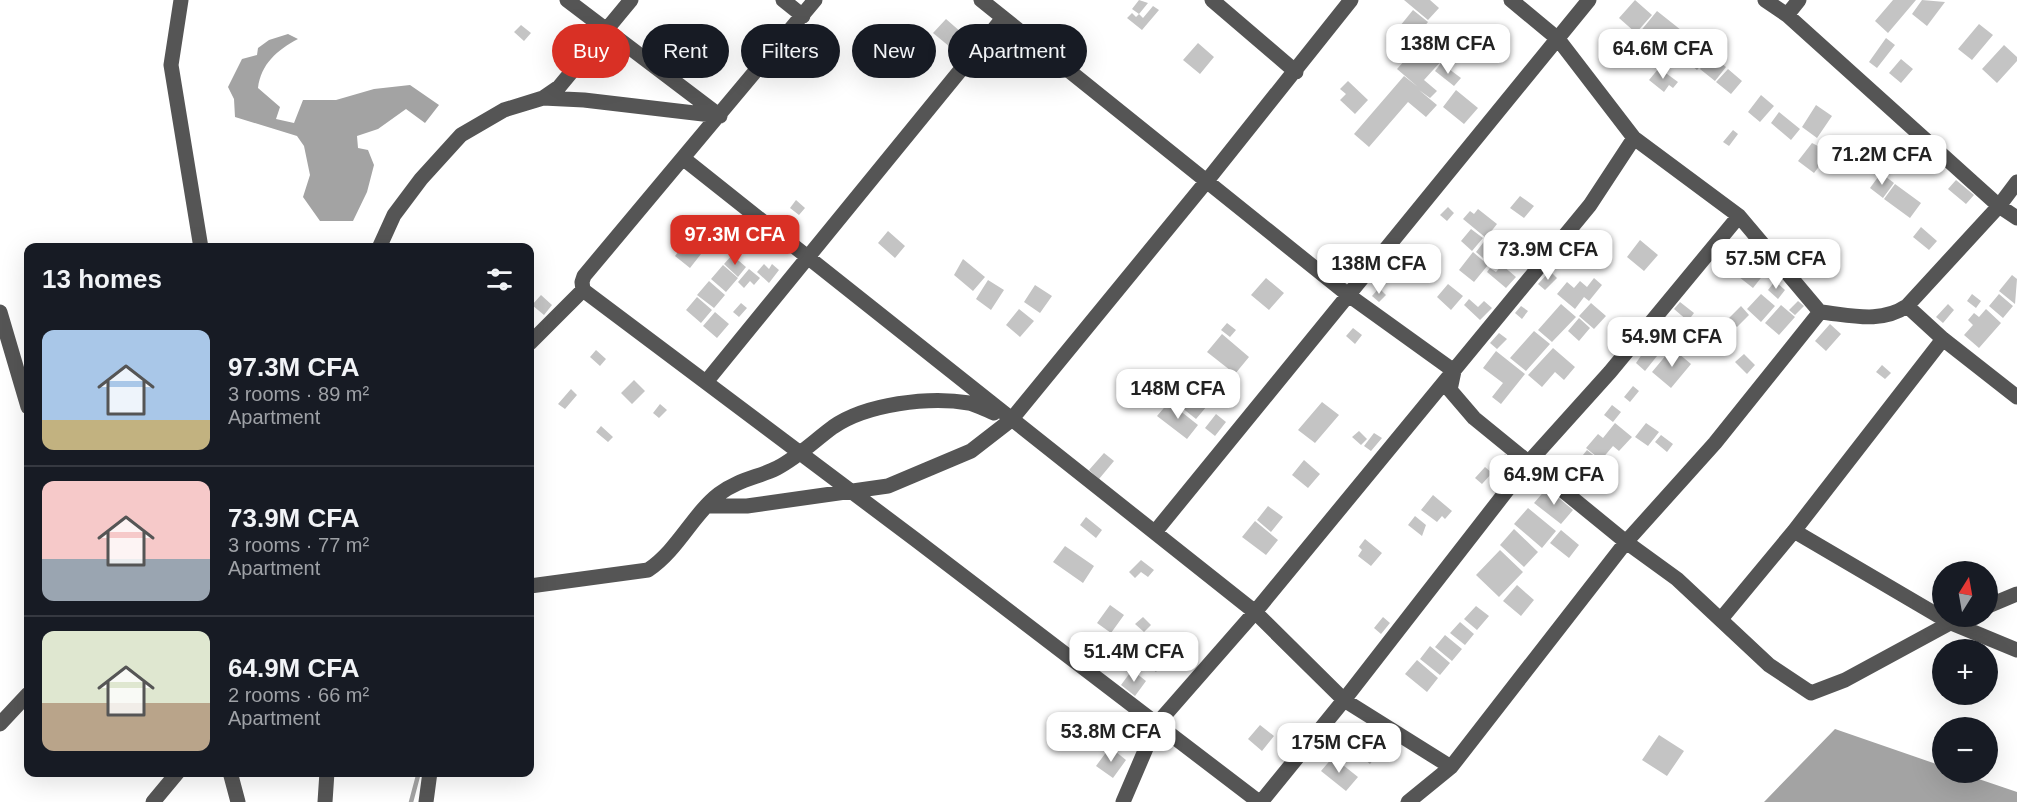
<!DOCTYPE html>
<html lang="en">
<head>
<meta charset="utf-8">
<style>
	body { margin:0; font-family:Helvetica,sans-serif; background:#242831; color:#f1f3f6; height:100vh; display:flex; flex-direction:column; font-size:22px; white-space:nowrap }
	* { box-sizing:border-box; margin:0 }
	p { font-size:20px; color:#9ea1a6 }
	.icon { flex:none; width:33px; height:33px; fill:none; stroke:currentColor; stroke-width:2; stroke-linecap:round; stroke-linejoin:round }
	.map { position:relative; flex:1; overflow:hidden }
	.panel { position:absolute; left:24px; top:243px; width:510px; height:534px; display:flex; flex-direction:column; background:#171b24; border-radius:12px; box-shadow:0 6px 24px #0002 }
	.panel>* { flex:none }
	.guide { position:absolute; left:552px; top:24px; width:570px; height:54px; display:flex; gap:12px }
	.needle { width:39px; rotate:11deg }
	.tools { position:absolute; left:1932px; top:561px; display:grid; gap:12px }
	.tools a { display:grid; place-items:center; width:66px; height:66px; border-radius:50%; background:#171b24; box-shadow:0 6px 24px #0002; font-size:30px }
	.price { position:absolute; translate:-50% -51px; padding:0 14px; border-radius:12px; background:#fff; color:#222; font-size:20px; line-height:39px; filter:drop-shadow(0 2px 3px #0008) }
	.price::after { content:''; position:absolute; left:50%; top:36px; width:18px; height:14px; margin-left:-9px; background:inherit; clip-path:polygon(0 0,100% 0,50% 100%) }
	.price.active { background:#d93025; color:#fff }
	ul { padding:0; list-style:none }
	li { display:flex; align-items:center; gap:18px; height:150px; padding:0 18px }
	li+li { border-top:2px solid #363941 }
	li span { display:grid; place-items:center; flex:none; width:168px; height:120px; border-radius:12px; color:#555 }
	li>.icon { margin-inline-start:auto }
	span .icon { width:72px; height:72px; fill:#fffc; stroke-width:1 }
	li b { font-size:26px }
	h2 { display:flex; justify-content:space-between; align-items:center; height:72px; padding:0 18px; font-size:26px }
	.chip { padding:0 21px; border-radius:27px; background:#171b24; box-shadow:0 6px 24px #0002; font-size:21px; line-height:54px }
	.chip.active { background:#d93025; color:#fff }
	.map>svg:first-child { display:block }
</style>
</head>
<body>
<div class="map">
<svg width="2017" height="802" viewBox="0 0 2017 802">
	<rect width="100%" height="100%" fill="#fff"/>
	<path fill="#a3a3a3" d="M288,34L298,39C277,50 261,64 258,88L280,107L276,119L294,123L303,100H336L374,89L410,85L439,105L425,123L406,109L378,129L357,136L358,148L368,150L374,165L367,192L353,221H320L303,197L310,175L304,146L297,136L235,117L234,99L228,87L242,59L257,55L258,48L269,40Z
		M1835,729L1942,766V772L1961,773L2017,792V802H1764Z"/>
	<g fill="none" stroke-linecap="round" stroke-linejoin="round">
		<path stroke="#a3a3a3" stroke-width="4.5" d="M411,802L419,772"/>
	</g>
	<path fill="#c4c4c4" d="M1139,0L1148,3L1139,14L1132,9Z
		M1404,0H1430L1439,8L1428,20Z
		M1635,0L1652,15L1636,33L1619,18Z
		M1893,0H1916L1888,33L1875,21Z
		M1922,0L1945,2L1927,26L1912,14Z
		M1153,6L1159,10L1142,30L1127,18L1132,13L1136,17L1139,14L1143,18Z
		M1413,10L1428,22L1415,38L1400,26Z
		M1657,11L1686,34L1667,57L1639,33Z
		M946,19L962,33L950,47L933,33Z
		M1979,24L1993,35L1972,60L1958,49Z
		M521,25L531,33L524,41L514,32Z
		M904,31L919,42L907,58L892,47Z
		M1617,37L1627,44L1618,56L1608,48Z
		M1886,38L1895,45L1877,68L1869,62Z
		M1685,39L1697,49L1682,66L1670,56Z
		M1422,41L1443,59L1424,80L1437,91L1430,98L1419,90L1437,105L1426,117L1408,102L1369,147L1354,134L1404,76L1418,87L1397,69Z
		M1198,43L1214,57L1200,74L1183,60Z
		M2004,45L2017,57V61L1997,83L1982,69Z
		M1700,47L1710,55L1697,70L1687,62Z
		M1711,55L1726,67L1715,81L1700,69Z
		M1901,59L1913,69L1901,83L1889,73Z
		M1441,63L1461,78L1454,86L1435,71Z
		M1659,68L1678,82L1673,88L1669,85L1664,92L1649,80Z
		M1728,69L1742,81L1731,94L1716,82Z
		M1348,81L1368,100L1355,114L1340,100L1346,94L1340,89Z
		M1456,90L1478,108L1464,124L1443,107Z
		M1761,95L1774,106L1760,122L1748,112Z
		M1816,105L1832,116L1817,138L1802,127Z
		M1779,112L1800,129L1791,140L1771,123Z
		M1733,130L1738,134L1729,146L1723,142Z
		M1812,143L1830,152L1814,173L1798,161Z
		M1881,173L1894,183L1883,198L1870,188Z
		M1956,180L1974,195L1966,204L1948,189Z
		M1895,184L1921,203L1910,218L1884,199Z
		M1520,196L1534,206L1524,218L1510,208Z
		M796,200L805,208L799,215L790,208Z
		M1448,207L1454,213L1447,221L1440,215Z
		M1478,209L1497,224L1486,238L1463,219L1470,211L1474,214Z
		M1921,227L1937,241L1929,250L1913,237Z
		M1471,229L1483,238L1472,251L1461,241Z
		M888,231L905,246L895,258L878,243Z
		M1486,239L1500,250L1489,263L1476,252Z
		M1640,240L1658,255L1644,271L1627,257Z
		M686,242L701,254L690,268L675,256Z
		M1523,243L1535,254L1524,265L1513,255Z
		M1473,252L1488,265L1474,282L1459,270Z
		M732,255L746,267L738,277L724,264Z
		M963,259L985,277L973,291L954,275Z
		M1746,259L1764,274L1753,288L1734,273Z
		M764,264L769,269L772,264L779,270L769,283L757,272Z
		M723,265L738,278L726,292L711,279Z
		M1502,265L1516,277L1506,288L1487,272L1490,268L1496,272Z
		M749,269L760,278L754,285L750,281L744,288L738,282Z
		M1550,271L1557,278L1545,290L1538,284Z
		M2012,275L2017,279L2015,304L1999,291Z
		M1266,278L1284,293L1269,310L1251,295Z
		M1594,278L1602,285L1589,301L1584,297L1575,309L1557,294L1567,282L1574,288L1580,281L1587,287Z
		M988,280L1004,290L991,310L976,299Z
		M709,281L725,295L714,308L697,295Z
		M1775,281L1785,290L1778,299L1768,290Z
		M1448,284L1463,296L1451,310L1437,297Z
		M1035,285L1052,296L1040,313L1024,302Z
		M1379,288L1386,295L1379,302L1372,296Z
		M1761,294L1775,306L1761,322L1747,309Z
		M1972,294L1981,301L1976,308L1967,301Z
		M1999,294L2013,306L2003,318L1989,306Z
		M541,295L552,305L544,315L532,305Z
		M697,297L712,310L701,323L686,310Z
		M1469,299L1478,307L1484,301L1492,308L1480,320L1464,305Z
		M1798,301L1804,306L1795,315L1789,310Z
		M1680,302L1694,313L1688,321L1674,309Z
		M741,303L747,308L739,317L733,312Z
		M1591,303L1606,316L1594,329L1579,316Z
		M1561,304L1576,317L1552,342L1538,330Z
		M1948,304L1954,310L1943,323L1936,317Z
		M1781,305L1795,317L1779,335L1765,323Z
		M1521,306L1528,311L1522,319L1515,313Z
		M1741,306L1749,315L1737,327L1728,319Z
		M1019,309L1034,321L1020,337L1006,325Z
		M1986,309L2001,323L1979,348L1964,335L1973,325L1968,320L1974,313L1979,317Z
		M715,312L729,324L717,338L703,326Z
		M1579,318L1590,328L1579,341L1568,331Z
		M1227,323L1236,330L1230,337L1221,330Z
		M1830,324L1841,334L1826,351L1815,341Z
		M1699,325L1714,337L1699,356L1684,343Z
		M1353,328L1362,335L1355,344L1346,336Z
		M1534,331L1550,344L1526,371L1510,358Z
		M1658,331L1669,341L1645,371L1636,363Z
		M1499,333L1507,339L1497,349L1490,343Z
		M1222,334L1249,357L1235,374L1207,352Z
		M1553,348L1575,367L1564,380L1555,372L1542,387L1528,375Z
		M1672,348L1691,364L1671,388L1652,372Z
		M596,350L606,359L600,366L590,357Z
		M1496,351L1525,374L1501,404L1492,397L1503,383L1483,368Z
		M1744,354L1755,365L1747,374L1735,362Z
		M1882,365L1891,373L1885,379L1876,372Z
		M634,380L645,391L632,404L621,393Z
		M1182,386L1207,406L1196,419L1171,399Z
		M1633,386L1639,391L1630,402L1624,397Z
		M571,389L577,395L565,409L558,404Z
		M1169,402L1198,425L1187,439L1157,416Z
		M1322,402L1339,415L1315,443L1298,430Z
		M660,404L667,410L659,418L653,413Z
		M1612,405L1621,412L1613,422L1604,415Z
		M1216,414L1226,422L1215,436L1205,428Z
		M1615,423L1632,437L1619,451L1613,446L1601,460L1586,448L1598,434L1603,438Z
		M1646,423L1659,432L1648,446L1635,437Z
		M601,426L613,437L608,442L596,432Z
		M1359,431L1367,439L1361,445L1352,437Z
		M1374,433L1382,438L1371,451L1364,446Z
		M1661,435L1673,444L1667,452L1655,442Z
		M1587,450L1607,466L1594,482L1574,466Z
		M1104,453L1114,461L1099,479L1089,470Z
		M1505,454L1511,459L1504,469L1497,464Z
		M1304,460L1320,474L1308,488L1292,475Z
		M1485,467L1492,473L1482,484L1475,478Z
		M1547,488L1573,510L1561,524L1534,503Z
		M1433,495L1452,511L1445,519L1442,516L1437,522L1421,510Z
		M1268,506L1283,517L1271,532L1257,520Z
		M1528,508L1556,531L1542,548L1514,524Z
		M1415,516L1426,525L1422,536L1408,525Z
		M1086,517L1102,530L1096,538L1080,525Z
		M1255,521L1278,540L1266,555L1242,537Z
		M1514,529L1538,552L1524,567L1500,545Z
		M1561,530L1579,545L1569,558L1550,543Z
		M1365,539L1382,553L1371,566L1358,556L1362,550L1359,547Z
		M1065,546L1094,566L1083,583L1053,562Z
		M1500,550L1523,572L1499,597L1476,575Z
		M1141,560L1154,570L1148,577L1141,572L1135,578L1129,572Z
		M1517,585L1534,600L1521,616L1503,601Z
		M1110,605L1124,615L1111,633L1097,623Z
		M1476,606L1489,616L1477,630L1464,619Z
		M1143,617L1151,625L1144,632L1135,624Z
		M1383,617L1390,623L1381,634L1374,628Z
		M1460,622L1474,634L1465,645L1450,633Z
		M1445,635L1462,649L1452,661L1435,647Z
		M1155,642L1170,653L1156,672L1141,661Z
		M1430,646L1450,663L1440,675L1420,659Z
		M1417,660L1438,678L1427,692L1405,674Z
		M1132,670L1146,681L1135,696L1121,685Z
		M1260,725L1274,736L1262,751L1248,739Z
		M1659,735L1684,751L1667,776L1642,760Z
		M1327,740L1335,747L1323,760L1314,753Z
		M1364,744L1377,755L1370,764L1357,753Z
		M1110,747L1126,760L1113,778L1096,766Z
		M1333,757L1358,777L1346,791L1321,771Z"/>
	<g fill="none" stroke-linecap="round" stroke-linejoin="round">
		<path stroke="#555" stroke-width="15" d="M181,0L171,65L201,248
			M567,0L720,116
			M783,0L803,16
			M815,0L584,276L582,282L583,290L916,540L1259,802
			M981,0L1347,294L1454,371L1450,390L1474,418L1626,542L1677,579L1769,665L1811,693L1845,680L1963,616
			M1212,0L1296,72
			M1511,0L1558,39L1634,138L1739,216L1820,312C1851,315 1880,324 1907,306L1943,339L2017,397
			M1765,0L1787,15L1999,206L2017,218
			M1787,15L1799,0
			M543,98L584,100L720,116
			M684,159L1255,612L1344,700L1451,767
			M379,248L394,215L421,179L461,135L504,110L543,98L559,87L631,0
			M1907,306L1999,206L2017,182
			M0,312L28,407
			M530,343L583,290
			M706,382L1003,18
			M708,506H747L888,486L971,451L1011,420L1206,182L1351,0
			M1794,531L1949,622L2017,650
			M1155,532L1589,0
			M530,586L648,570C678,550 693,514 719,494C737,480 759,477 777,468C798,457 814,441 833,427C866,404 929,396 969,403C977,405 986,410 994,413
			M1988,606L2017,594
			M1721,619L1794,531L1943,339
			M0,724L28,694
			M230,772L238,802
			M153,802L178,772
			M325,802L327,772
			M426,802L430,772
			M1123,802L1156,725L1255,612L1590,205L1634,138
			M1261,802L1344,700L1529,462L1610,372L1739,216
			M1408,802L1451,767L1626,542L1715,443L1820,312"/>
	</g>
</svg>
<div class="tools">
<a><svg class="needle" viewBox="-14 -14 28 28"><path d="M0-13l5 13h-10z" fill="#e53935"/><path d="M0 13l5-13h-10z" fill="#9ea1a6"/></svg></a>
<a>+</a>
<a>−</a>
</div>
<b class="price" style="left:1448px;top:75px">138M CFA</b>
<b class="price" style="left:1663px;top:80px">64.6M CFA</b>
<b class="price" style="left:1882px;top:186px">71.2M CFA</b>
<b class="price active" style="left:735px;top:266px">97.3M CFA</b>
<b class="price" style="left:1548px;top:281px">73.9M CFA</b>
<b class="price" style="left:1776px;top:290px">57.5M CFA</b>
<b class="price" style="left:1379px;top:295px">138M CFA</b>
<b class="price" style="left:1672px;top:368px">54.9M CFA</b>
<b class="price" style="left:1178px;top:420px">148M CFA</b>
<b class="price" style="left:1554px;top:506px">64.9M CFA</b>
<b class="price" style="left:1134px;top:683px">51.4M CFA</b>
<b class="price" style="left:1111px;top:763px">53.8M CFA</b>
<b class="price" style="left:1339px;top:774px">175M CFA</b>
<div class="guide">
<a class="chip active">Buy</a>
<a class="chip">Rent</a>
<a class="chip">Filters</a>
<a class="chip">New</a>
<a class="chip">Apartment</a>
</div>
<section class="panel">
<h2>13 homes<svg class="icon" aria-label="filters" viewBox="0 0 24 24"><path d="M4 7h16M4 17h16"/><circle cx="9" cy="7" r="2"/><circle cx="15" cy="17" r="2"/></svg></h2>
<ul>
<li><span style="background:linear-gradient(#a9c7e8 75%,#c2b280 0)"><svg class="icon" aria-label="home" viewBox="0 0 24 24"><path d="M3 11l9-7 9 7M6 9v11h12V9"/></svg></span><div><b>97.3M CFA</b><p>3 rooms · 89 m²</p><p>Apartment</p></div></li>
<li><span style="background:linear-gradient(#f6c9c9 65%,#9aa5b1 0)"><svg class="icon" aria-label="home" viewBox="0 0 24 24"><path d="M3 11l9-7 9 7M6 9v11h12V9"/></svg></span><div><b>73.9M CFA</b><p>3 rooms · 77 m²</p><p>Apartment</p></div></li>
<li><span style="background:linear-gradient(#dfe7d0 60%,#b9a48a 0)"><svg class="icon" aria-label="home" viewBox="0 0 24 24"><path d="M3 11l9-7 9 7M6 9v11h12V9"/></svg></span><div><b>64.9M CFA</b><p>2 rooms · 66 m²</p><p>Apartment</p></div></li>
</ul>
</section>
</div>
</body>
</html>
